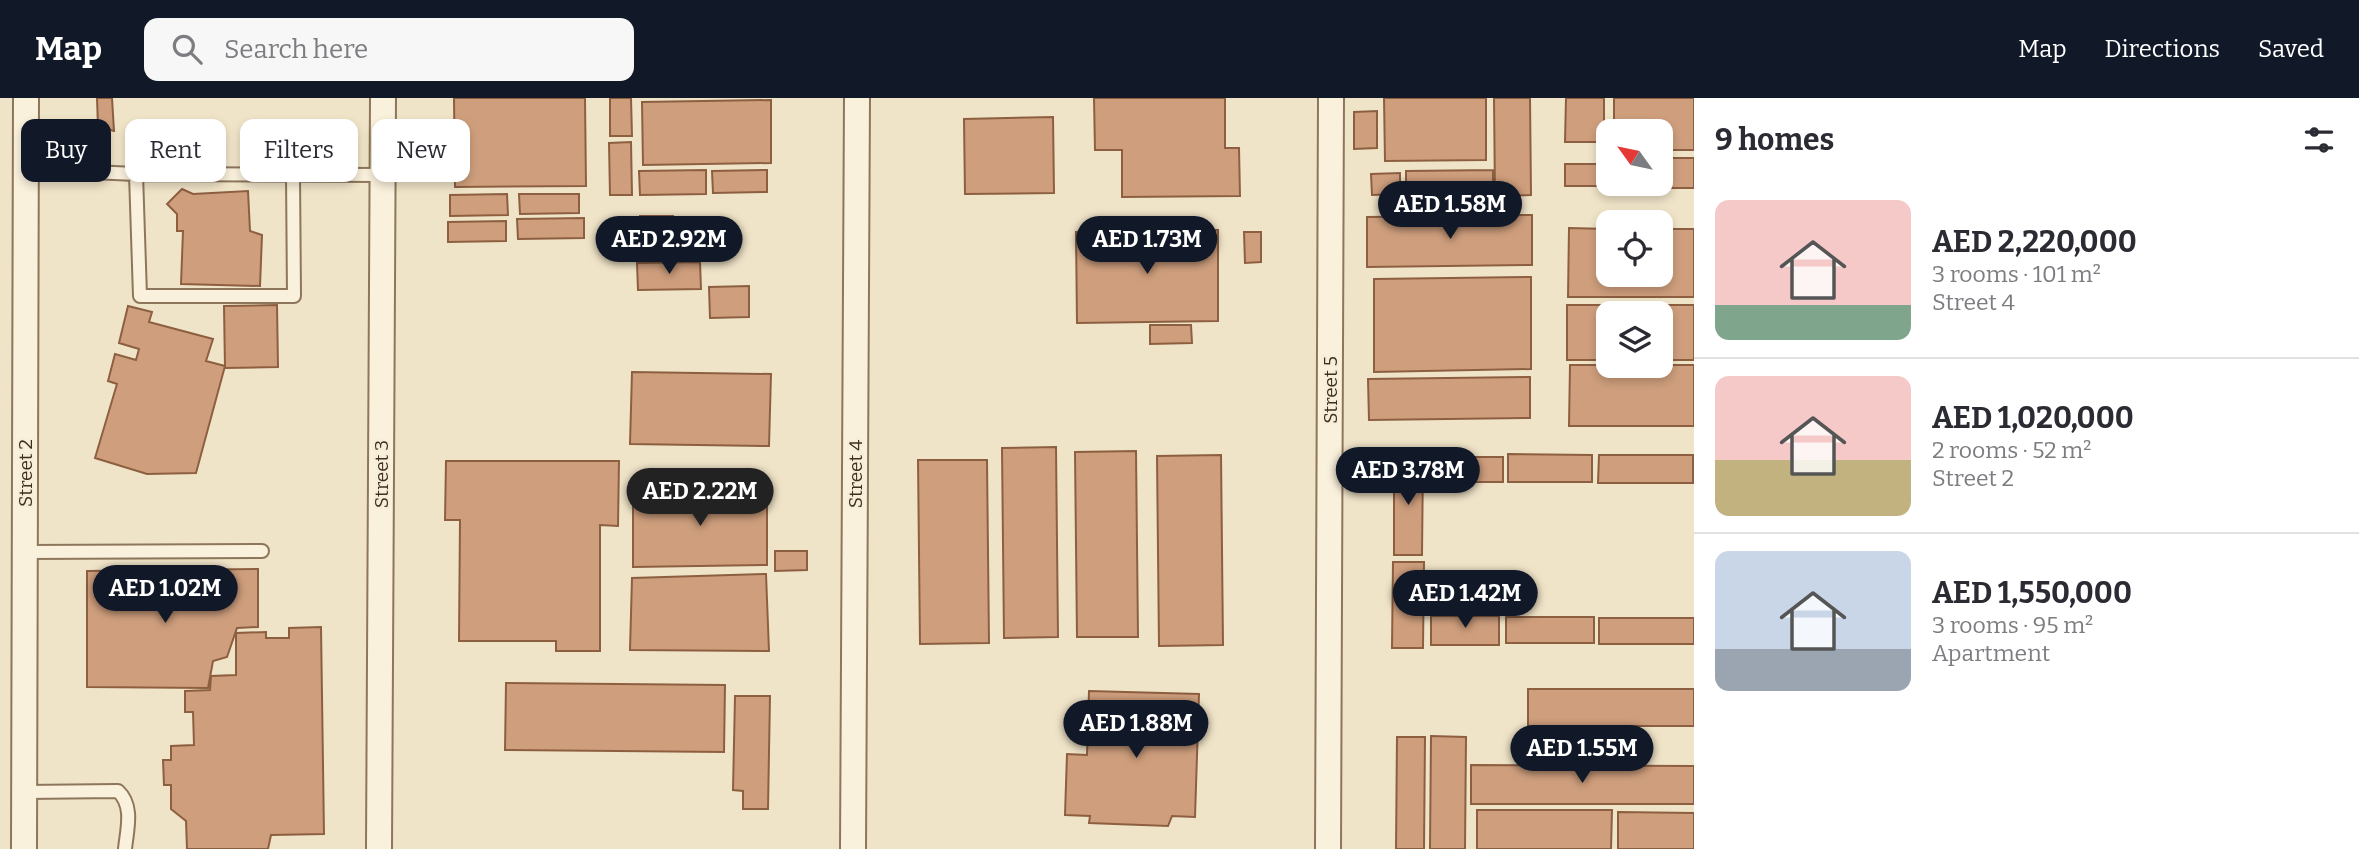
<!DOCTYPE html>
<html lang="en">
<head>
<meta charset="utf-8">
<style>
	body { margin:0; font-family:Bitter,serif; background:#f7f7f7; color:#2b2b33; height:100vh; display:flex; flex-direction:column; font-size:26px; white-space:nowrap }
	* { box-sizing:border-box; margin:0 }
	p { font-size:23px; color:#7c7c81 }
	.icon { flex:none; width:38px; height:38px; fill:none; stroke:currentColor; stroke-width:2; stroke-linecap:round; stroke-linejoin:round }
	.map { position:relative; flex:1; overflow:hidden }
	.side { display:flex; flex-direction:column; background:#fff; width:665px }
	.side>* { flex:none }
	.guide { position:absolute; left:21px; top:21px; width:665px; height:63px; display:flex; gap:14px }
	.needle { width:46px; rotate:303deg }
	.tools { position:absolute; left:1596px; top:21px; display:grid; gap:14px }
	.tools a { display:grid; place-items:center; width:77px; height:77px; border-radius:14px; background:#fff; box-shadow:0 4px 10px #0003; font-size:35px }
	.price { position:absolute; translate:-50% -60px; padding:0 16px; border-radius:24px; background:#111827; color:#fff; font-size:23px; line-height:46px; filter:drop-shadow(0 2px 4px #0008) }
	.price::after { content:''; position:absolute; left:50%; top:42px; width:21px; height:16px; margin-left:-10px; background:inherit; clip-path:polygon(0 0,100% 0,50% 100%) }
	.price.on { background:#222; color:#fff }
	ul { padding:0; list-style:none }
	li { display:flex; align-items:center; gap:21px; height:175px; padding:0 21px }
	li+li { border-top:2px solid #e1e1e2 }
	li span { display:grid; place-items:center; flex:none; width:196px; height:140px; border-radius:14px; color:#555 }
	li>.icon { margin-inline-start:auto }
	span .icon { width:84px; height:84px; fill:#fffc; stroke-width:1 }
	li b { font-size:30px }
	h2 { display:flex; justify-content:space-between; align-items:center; height:84px; padding:0 21px; font-size:30px }
	.chip { padding:0 24px; border-radius:14px; background:#fff; box-shadow:0 4px 10px #0003; font-size:24px; line-height:63px }
	.chip.on { background:#111827; color:#fff }
	header { display:flex; align-items:center; gap:42px; box-sizing:border-box; height:98px; padding:0 35px; background:#111827; color:#fff }
	header strong { font-size:33px }
	nav { display:flex; gap:38px; margin-inline-start:auto; font-size:24px }
	.search { width:490px; height:63px; background:#f7f7f7; display:flex; align-items:center; gap:18px; box-sizing:border-box; padding:0 24px; border-radius:14px; color:#7c7c81; font-size:26px }
	main { display:flex; flex:1; min-height:0 }
	.map>svg:first-child { display:block }
</style>
</head>
<body>
<header>
<strong>Map</strong>
<div class="search"><svg class="icon" aria-label="search" viewBox="0 0 24 24"><circle cx="10" cy="10" r="6"/><path d="M15 15l6 6"/></svg>Search here</div>
<nav><a>Map</a><a>Directions</a><a>Saved</a></nav>
</header>
<main>
<div class="map">
<svg width="1694" height="751" viewBox="0 0 1694 751">
	<rect width="100%" height="100%" fill="#f0e4c8"/>
	<path fill="#cf9f7d" stroke="#8d5f41" stroke-width="2" d="M97,0H112L114,33L98,29Z
		M454,0H585L586,88L455,89Z
		M610,0H631L632,38H610Z
		M1094,0H1225V50H1239L1240,98L1122,99V52H1095Z
		M1384,0H1486V62L1385,63Z
		M1494,0H1530L1531,97L1495,98Z
		M1566,0H1604V44H1565Z
		M1614,0H1694V52H1661V33H1614Z
		M771,2V65L643,67L642,4Z
		M1377,13V50L1354,51V14Z
		M1053,19L1054,95L965,96L964,21Z
		M631,44L632,97H610L609,45Z
		M1661,60H1694V90H1613L1614,86H1661Z
		M1565,66H1607L1606,88H1565Z
		M706,72V96L640,97L639,73Z
		M767,72V94L713,95L712,73Z
		M1493,72V96L1406,97V73Z
		M1400,75V96L1372,97L1371,76Z
		M182,91L193,96L248,93L250,133L262,137L260,188L181,186L183,133H177V116L167,106Z
		M507,96L508,117L450,118V97Z
		M519,96H579V115L520,116Z
		M1532,117V167L1367,169V119Z
		M640,118H673V133L640,134Z
		M584,120V140L518,141L517,121Z
		M506,123V143L448,144V124Z
		M1569,130L1608,131V177H1661V131H1694V199H1568Z
		M1218,132V223L1077,225L1076,134Z
		M1244,134H1261V164L1245,165Z
		M700,164L701,191L638,192L637,165Z
		M1531,179V271L1374,274V181Z
		M749,188V219L710,220L709,189Z
		M277,207L278,269L225,270L224,208Z
		M1567,207H1694V262H1661V215H1608V262H1567Z
		M128,208L152,214L149,224L213,241L206,263L225,268L196,375L147,376L95,360L117,286L108,283L115,256L136,262L139,251L119,245Z
		M1150,227H1191L1192,245L1150,246Z
		M1570,267H1694V328H1569Z
		M632,274L771,276L769,348L630,346Z
		M1530,279V320L1369,322L1368,281Z
		M1056,349L1058,539L1004,540L1002,350Z
		M1136,353L1138,539H1077L1075,354Z
		M1508,356L1592,357V384H1508Z
		M1221,357L1223,547L1159,548L1157,358Z
		M1599,357H1693V385H1598Z
		M1427,359H1503V384H1426Z
		M918,362H987L989,545L920,546Z
		M1394,362H1423L1422,457H1394Z
		M446,363H619L618,428L600,427V553H556V543H459L460,422H445Z
		M767,390V467L633,469V392Z
		M775,453H807V472L775,473Z
		M1393,464H1424L1423,550H1392Z
		M258,471V529L237,530L227,559L213,563L208,590L87,589V473Z
		M766,476L769,553L630,552L632,480Z
		M1431,518H1499V547H1431Z
		M1506,519H1594V545H1506Z
		M1599,520H1694V546H1599Z
		M321,529L324,736L271,737L268,751H187L186,723L171,711V687H164L163,662H171V648L194,647L193,614H185V593L210,592L211,578L236,577V535L266,534V540H289V530Z
		M506,585L725,587L724,654L505,652Z
		M1528,591H1694V628H1528Z
		M1089,593L1199,596L1195,719L1172,718L1168,728L1089,725L1090,718L1065,717L1067,656L1087,657Z
		M735,598H770L768,711H743V693L733,692Z
		M1431,638L1466,639L1465,751H1430Z
		M1397,639H1425L1424,751H1396Z
		M1471,667L1694,668V706H1471Z
		M1477,712H1612L1611,751H1477Z
		M1618,714L1694,715V751H1618Z"/>
	<g fill="none" stroke-linecap="round" stroke-linejoin="round">
		<defs>
			<path id="lane" d="M25,71L136,76L383,77
				M136,76L140,198H294L293,76
				M24,454L262,453
				M24,694L118,693C134,708 127,731 125,751"/>
			<path id="street" d="M24,751L26,0
				M379,751L383,0
				M853,751L857,0
				M1328,751L1331,0"/>
		</defs>
		<use href="#lane" stroke="#8d765c" stroke-width="16"/>
		<use href="#street" stroke="#8d765c" stroke-width="28"/>
		<use href="#lane" stroke="#faf1dc" stroke-width="12"/>
		<use href="#street" stroke="#faf1dc" stroke-width="24"/>
	</g>
	<g text-anchor="middle" stroke-width="5" stroke-linejoin="round" paint-order="stroke">
		<g font-size="19" fill="#3d2e20" stroke="#f7eed8">
			<text transform="translate(1330 292) rotate(-90)" y="7">Street 5</text>
			<text transform="translate(25 375) rotate(-90)" y="7">Street 2</text>
			<text transform="translate(381 376) rotate(-90)" y="7">Street 3</text>
			<text transform="translate(855 376) rotate(-90)" y="7">Street 4</text>
		</g>
	</g>
</svg>
<div class="tools">
<a><svg class="needle" viewBox="-14 -14 28 28"><path d="M0-13l5 13h-10z" fill="#e53935"/><path d="M0 13l5-13h-10z" fill="#7c7c81"/></svg></a>
<a><svg class="icon" aria-label="locate" viewBox="0 0 24 24"><circle cx="12" cy="12" r="6"/><path d="M12 2v4M12 18v4M2 12h4M18 12h4"/></svg></a>
<a><svg class="icon" aria-label="layers" viewBox="0 0 24 24"><path d="M12 4l9 5-9 5-9-5zM3 14l9 5 9-5"/></svg></a>
</div>
<b class="price" style="left:1450px;top:143px">AED 1.58M</b>
<b class="price" style="left:669px;top:178px">AED 2.92M</b>
<b class="price" style="left:1147px;top:178px">AED 1.73M</b>
<b class="price" style="left:1408px;top:409px">AED 3.78M</b>
<b class="price on" style="left:700px;top:430px">AED 2.22M</b>
<b class="price" style="left:165px;top:527px">AED 1.02M</b>
<b class="price" style="left:1465px;top:532px">AED 1.42M</b>
<b class="price" style="left:1136px;top:662px">AED 1.88M</b>
<b class="price" style="left:1582px;top:687px">AED 1.55M</b>
<div class="guide">
<a class="chip on">Buy</a>
<a class="chip">Rent</a>
<a class="chip">Filters</a>
<a class="chip">New</a>
</div>
</div>
<section class="side">
<h2>9 homes<svg class="icon" aria-label="filters" viewBox="0 0 24 24"><path d="M4 7h16M4 17h16"/><circle cx="9" cy="7" r="2"/><circle cx="15" cy="17" r="2"/></svg></h2>
<ul>
<li><span style="background:linear-gradient(#f6c9c9 75%,#7fa58c 0)"><svg class="icon" aria-label="home" viewBox="0 0 24 24"><path d="M3 11l9-7 9 7M6 9v11h12V9"/></svg></span><div><b>AED 2,220,000</b><p>3 rooms · 101 m²</p><p>Street 4</p></div></li>
<li><span style="background:linear-gradient(#f6c9c9 60%,#c2b280 0)"><svg class="icon" aria-label="home" viewBox="0 0 24 24"><path d="M3 11l9-7 9 7M6 9v11h12V9"/></svg></span><div><b>AED 1,020,000</b><p>2 rooms · 52 m²</p><p>Street 2</p></div></li>
<li><span style="background:linear-gradient(#c9d6e8 70%,#9aa5b1 0)"><svg class="icon" aria-label="home" viewBox="0 0 24 24"><path d="M3 11l9-7 9 7M6 9v11h12V9"/></svg></span><div><b>AED 1,550,000</b><p>3 rooms · 95 m²</p><p>Apartment</p></div></li>
</ul>
</section>
</main>
</body>
</html>
